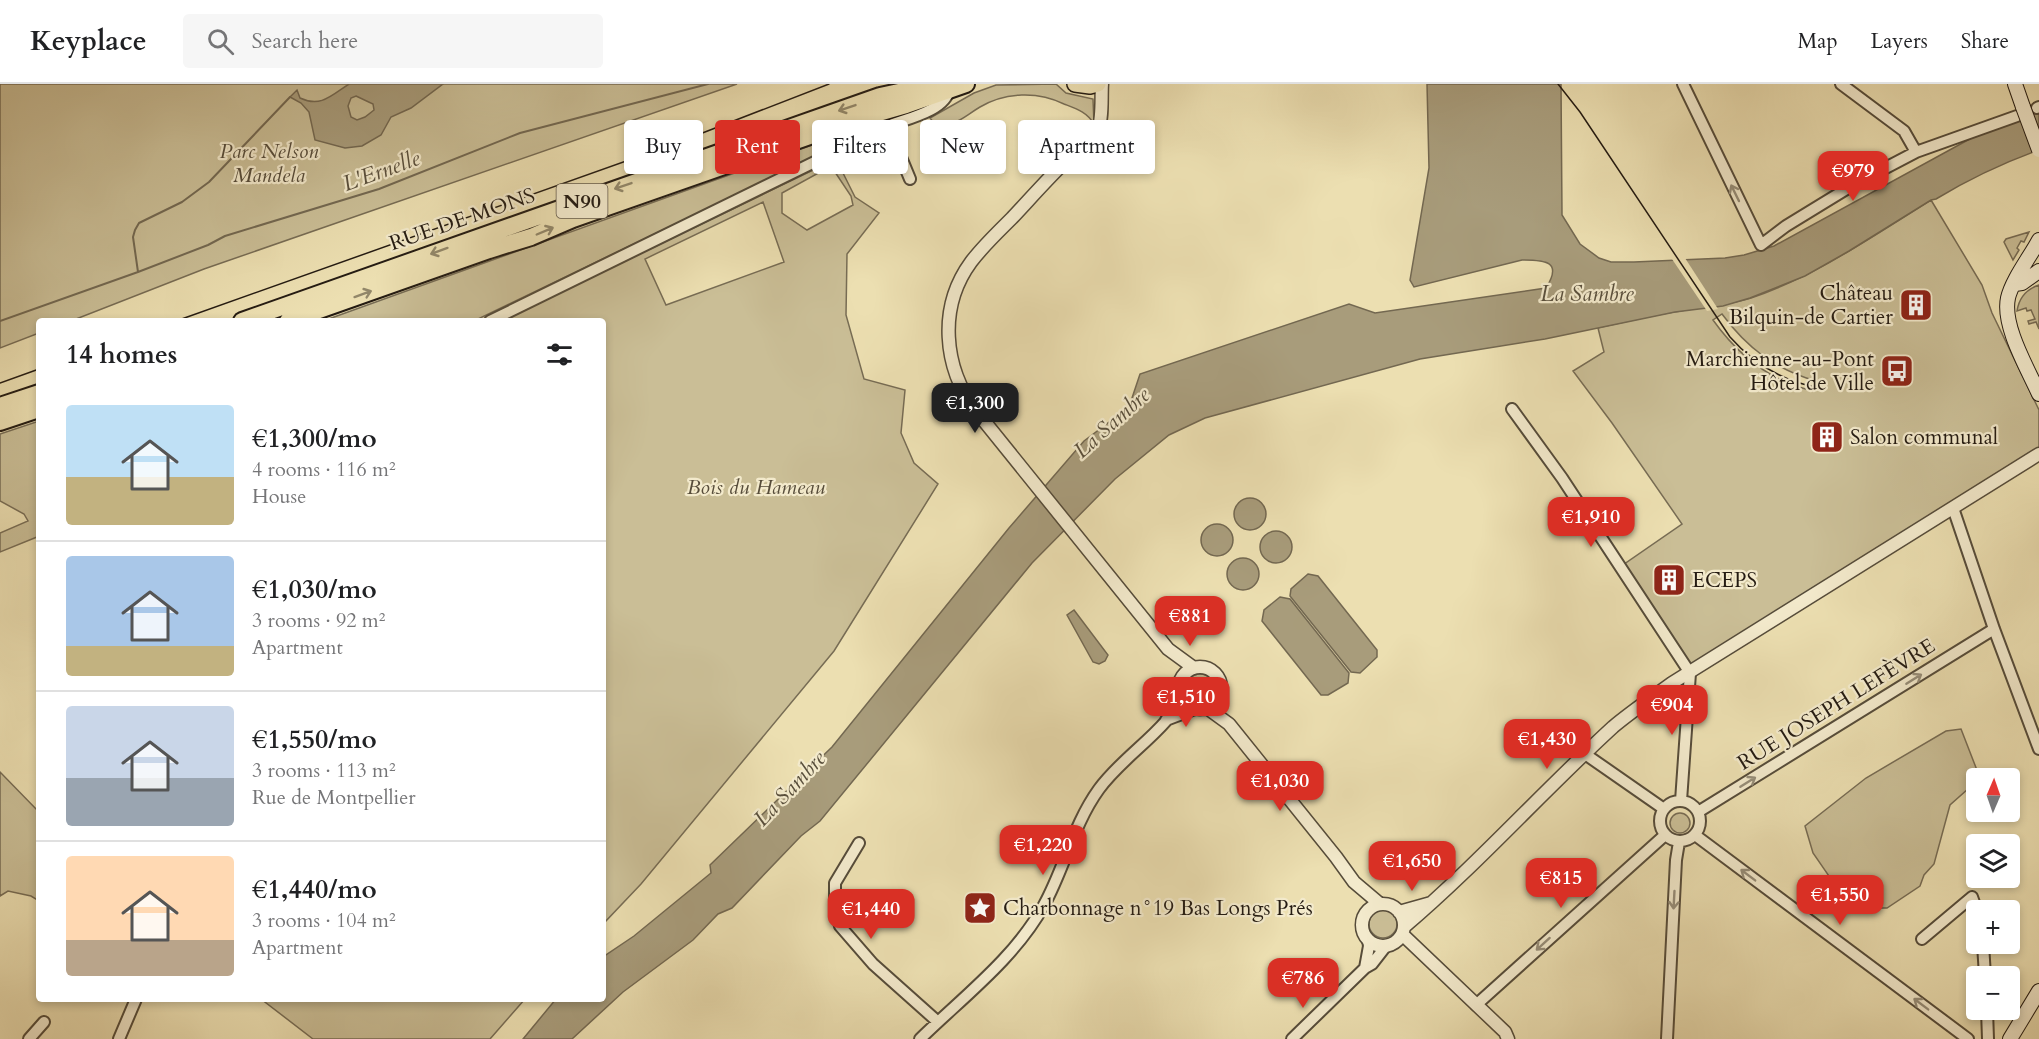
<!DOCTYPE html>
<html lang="en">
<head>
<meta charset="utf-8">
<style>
	body { margin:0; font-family:Cardo,serif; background:#f6f6f6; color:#202124; height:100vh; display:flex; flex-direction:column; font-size:22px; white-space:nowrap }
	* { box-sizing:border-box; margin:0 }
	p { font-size:20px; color:#757577 }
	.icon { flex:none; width:33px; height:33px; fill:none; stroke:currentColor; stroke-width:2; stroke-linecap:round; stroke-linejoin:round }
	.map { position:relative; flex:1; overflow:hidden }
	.sheet { position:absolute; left:36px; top:234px; width:570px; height:684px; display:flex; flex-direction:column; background:#fff; border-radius:6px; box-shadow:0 3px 9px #0003 }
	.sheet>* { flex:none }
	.banner { position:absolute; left:624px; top:36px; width:570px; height:54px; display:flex; gap:12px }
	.needle { width:39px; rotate:2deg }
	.buttons { position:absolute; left:1966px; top:684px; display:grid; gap:12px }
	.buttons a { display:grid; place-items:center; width:54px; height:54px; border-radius:6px; background:#fff; box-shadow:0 3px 9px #0003; font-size:30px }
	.price { position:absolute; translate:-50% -51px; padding:0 14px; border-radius:12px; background:#d93025; color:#fff; font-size:20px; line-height:39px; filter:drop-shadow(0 2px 3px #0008) }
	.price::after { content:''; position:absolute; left:50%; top:36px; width:18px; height:14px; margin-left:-9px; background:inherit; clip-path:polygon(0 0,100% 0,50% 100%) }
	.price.selected { background:#222; color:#fff }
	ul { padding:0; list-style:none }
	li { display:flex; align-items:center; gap:18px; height:150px; padding:0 30px }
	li+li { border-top:2px solid #e0e0e0 }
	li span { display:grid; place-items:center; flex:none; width:168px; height:120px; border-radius:6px; color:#555 }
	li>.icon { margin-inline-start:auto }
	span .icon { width:72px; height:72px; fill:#fffc; stroke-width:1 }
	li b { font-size:26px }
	h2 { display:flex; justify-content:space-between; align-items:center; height:72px; padding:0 30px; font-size:26px }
	.chip { padding:0 21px; border-radius:6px; background:#fff; box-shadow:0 3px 9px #0003; font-size:21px; line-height:54px }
	.chip.selected { background:#d93025; color:#fff }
	header { display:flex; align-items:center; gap:36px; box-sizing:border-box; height:84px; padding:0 30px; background:#fff; border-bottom:2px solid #e0e0e0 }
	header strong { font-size:28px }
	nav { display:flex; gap:33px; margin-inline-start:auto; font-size:21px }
	.search { width:420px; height:54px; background:#f6f6f6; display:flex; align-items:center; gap:15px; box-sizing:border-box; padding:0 21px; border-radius:6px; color:#757577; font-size:22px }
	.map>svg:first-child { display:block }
</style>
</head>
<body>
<header>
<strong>Keyplace</strong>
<div class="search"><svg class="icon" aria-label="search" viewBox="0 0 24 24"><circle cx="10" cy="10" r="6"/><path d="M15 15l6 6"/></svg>Search here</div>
<nav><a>Map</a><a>Layers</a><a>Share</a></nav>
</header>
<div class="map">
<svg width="2039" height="955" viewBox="0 0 2039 955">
	<rect width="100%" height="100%" fill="#ecdfb1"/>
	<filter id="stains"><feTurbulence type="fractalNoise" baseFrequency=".00333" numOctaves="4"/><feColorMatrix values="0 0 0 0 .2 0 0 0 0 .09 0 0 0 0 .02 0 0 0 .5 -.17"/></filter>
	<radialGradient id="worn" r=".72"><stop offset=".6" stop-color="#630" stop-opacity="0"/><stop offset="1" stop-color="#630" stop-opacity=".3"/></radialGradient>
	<path fill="#cabe96" stroke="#776c54" stroke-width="1.5" fill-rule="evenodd" d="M0,0H737L204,185L71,237H39V249L0,264Z
		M1056,0L1066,9L1093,15L1094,40C1087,28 1077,25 1064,20C1038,7 1005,8 980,23C960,35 958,42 934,39L930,34L974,9L996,1Z
		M890,33L891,36L474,237H323Z
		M836,75L855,113L879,129L847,170L846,231L864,295L905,306L901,349L914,379L938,400L834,567L641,800L603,840V237H501ZM831,82L851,112L853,121L807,146L782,129V109ZM763,118L784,178L666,221L645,175Z
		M1931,116L1982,201L1992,229L2039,326V367L1690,589L1620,483L1682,440L1612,339L1573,287L1604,268L1598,244C1624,238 1649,232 1674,228C1700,223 1725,222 1751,214C1816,192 1873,152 1931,116ZM1722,230C1747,264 1775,285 1816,297L1814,307C1771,298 1738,271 1713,236Z
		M2029,148L2024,158L2021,157L2017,164L2019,166L2013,176L2004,158L2006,155Z
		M2039,201V245L2036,238L2029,240L2028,237L2035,235L2031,226L2027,227L2026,224L2017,227C2019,214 2027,205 2039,201Z
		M39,337V456L37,453L0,468V449L28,437L24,430L0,417V350Z
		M1186 604a14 14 0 1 1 28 0a14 14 0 1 1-28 0Z
		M1961,645L1980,694H1977V697L1950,721L1934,780L1924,791L1920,802L1887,824H1880L1858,809L1833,798L1813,769L1805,742L1866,694L1946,647Z
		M0,688L39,728V817L31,812L8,807L0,812Z
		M1670 739a10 10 0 1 1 20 0a10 10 0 1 1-20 0Z
		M1369 840a14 14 0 1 1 28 0a14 14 0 1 1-28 0Z
		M261,915H525L490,955H313Z"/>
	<path fill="#a89c7b" stroke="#736851" stroke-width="1.5" fill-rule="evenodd" d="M349,0H443L411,24L391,33L381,51L362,62L345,64L315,56L309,28L301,19L290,13L297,6L300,14C321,24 332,11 349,0ZM356,12L373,20L374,26L365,33L357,36L351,33L348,22L351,14Z
		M1427,0H1561L1562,131L1580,160L1599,174L1611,178H1634L1725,174L1744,171L1774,162L1977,51L2039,28V66C2000,80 1971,94 1936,115L1931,116L1849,167L1805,192L1750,214L1723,222L1675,228L1545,255L1420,275L1205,334L1169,351L1115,395L1032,479L820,737L801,752L732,824L718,830L693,856L623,908L572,955H523L556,915H603V873L634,852L711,789L710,781L832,663L1009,444L1084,357L1129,323L1140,290L1349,220L1375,229L1546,204C1563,177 1545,176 1522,176L1414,203L1410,196L1429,84Z
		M1234 430a16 16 0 1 1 32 0a16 16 0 1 1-32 0Z
		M1201 456a16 16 0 1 1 32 0a16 16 0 1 1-32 0Z
		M1260 463a16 16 0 1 1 32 0a16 16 0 1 1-32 0Z
		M1227 490a16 16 0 1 1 32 0a16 16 0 1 1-32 0Z
		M1308,490L1318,492L1377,566V573L1360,589L1351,588L1290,512L1291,505Z
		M1280,513L1290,515L1349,589L1348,599L1328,611H1321L1262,537L1264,526Z
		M1074,526L1108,571L1105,577L1099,580L1093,578L1067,531Z"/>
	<path fill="#ecdfb1" d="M1685,174L1718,225L1707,227L1672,175Z"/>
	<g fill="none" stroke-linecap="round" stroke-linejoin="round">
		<path stroke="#736851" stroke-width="2" d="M138,188L133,153L135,146L139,139L182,118L209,98L290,13
			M0,237L138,188L208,161L225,152L379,105L520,49L708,0"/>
		<defs>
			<path id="minor" d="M1683,0L1761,161L1786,142L1853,101L1916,68L2017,32
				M1841,0L1904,47L1916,68
				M2037,24L2039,23
				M888,42L910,95
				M490,237L888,42C905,35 945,27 949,6
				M1512,325L1562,394L1690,589L1681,717
				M1953,424L1994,545L2039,665
				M1166,636L1195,625
				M1585,670L1664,725
				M1660 737a20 20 0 1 1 40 0a20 20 0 1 1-40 0Z
				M1698,728L1994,545
				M1695,751L1968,955
				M859,759L835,799V823L840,842L873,880L938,938
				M1922,855L1972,813L1977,827
				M1983,860L1985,892
				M1365,884L1369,862L1368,856
				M1476,921L1665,751
				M1987,926L1988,955
				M29,955L44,938
				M119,955L136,915
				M920,955C963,913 1015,874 1044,821C1065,783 1073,741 1099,705C1118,679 1145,661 1166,637C1172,630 1176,621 1181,614
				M1292,955L1365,884L1372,880L1386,862
				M1667,955L1676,776L1679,758"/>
			<path id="tertiary" d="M1102,0C1101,12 1103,35 1098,45C1091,61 1071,72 1059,84C1043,100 1028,117 1012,134C998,148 983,162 971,178C938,223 943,283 976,327L1168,565L1194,584
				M1179 604a21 21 0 1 1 42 0a21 21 0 1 1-42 0Z
				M1207,624L1229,640L1336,773L1354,798L1380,820
				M1362 841a21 21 0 1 1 42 0a21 21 0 1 1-42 0Z
				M1399,828L1431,819
				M1404,843C1477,781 1542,708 1613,643C1632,627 1653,613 1672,599L2039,370
				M1402,850L1505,948L1508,955"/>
			<path id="secondary" d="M2015,0L2023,23
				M2039,156C2030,173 2012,196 2008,214C2002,242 2028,285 2039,310
				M2015,200L2022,199L2039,187
				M2010,955L2039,907"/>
			<path id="primary" d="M1075,0L1090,2L1098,0"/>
			<path id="trunk" d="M242,237L826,31L880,12L937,0
				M288,237L489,166L531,153L573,135L861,34L906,21L966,0
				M0,322L39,309
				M0,338L39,325"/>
		</defs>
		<use href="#minor" stroke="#564c3a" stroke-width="14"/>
		<use href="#tertiary" stroke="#564c3a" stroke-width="15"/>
		<use href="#secondary" stroke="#241b12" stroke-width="16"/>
		<use href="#primary" stroke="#241b12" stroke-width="18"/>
		<use href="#trunk" stroke="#241b12" stroke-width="20"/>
		<use href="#minor" stroke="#f3eacc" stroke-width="10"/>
		<use href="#tertiary" stroke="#f3eacc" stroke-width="12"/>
		<use href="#secondary" stroke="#f3eacc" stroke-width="14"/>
		<use href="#primary" stroke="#ecdfb1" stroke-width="15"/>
		<use href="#trunk" stroke="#ecdfb1" stroke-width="16"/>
		<path stroke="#241b12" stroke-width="1.5" d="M1558,0L1580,28L1730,253C1752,278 1781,296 1815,303
			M176,237L674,60L829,0
			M0,299L39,285"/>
		<defs>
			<path id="secondary-bridge" d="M2023,23L2039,66"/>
		</defs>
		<use href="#secondary-bridge" stroke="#241b12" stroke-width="16" stroke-linecap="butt"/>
		<use href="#secondary-bridge" stroke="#f3eacc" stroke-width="14"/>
	</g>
	<defs><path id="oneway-shaft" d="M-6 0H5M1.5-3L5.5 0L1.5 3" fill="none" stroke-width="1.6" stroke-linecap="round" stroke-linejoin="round" transform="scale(1.5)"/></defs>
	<g stroke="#928769">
		<use href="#oneway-shaft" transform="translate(847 24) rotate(161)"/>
		<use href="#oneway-shaft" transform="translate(623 102) rotate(161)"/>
		<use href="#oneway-shaft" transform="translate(545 147) rotate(-23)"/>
		<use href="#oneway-shaft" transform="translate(439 167) rotate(160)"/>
		<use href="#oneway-shaft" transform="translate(363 210) rotate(-20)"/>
	</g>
	<g stroke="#968d78">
		<use href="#oneway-shaft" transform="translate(1735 109) rotate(-116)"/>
		<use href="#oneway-shaft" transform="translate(1914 595) rotate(-32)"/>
		<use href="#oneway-shaft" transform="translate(1748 698) rotate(-32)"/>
		<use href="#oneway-shaft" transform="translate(1748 791) rotate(-143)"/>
		<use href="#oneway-shaft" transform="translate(1674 816) rotate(93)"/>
		<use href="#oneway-shaft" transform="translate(1543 860) rotate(138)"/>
		<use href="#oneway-shaft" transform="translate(1921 920) rotate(-143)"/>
	</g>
	<defs>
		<symbol id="building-square" viewBox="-11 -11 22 22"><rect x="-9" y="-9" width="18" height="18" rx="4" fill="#8f2418" stroke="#f3eacc"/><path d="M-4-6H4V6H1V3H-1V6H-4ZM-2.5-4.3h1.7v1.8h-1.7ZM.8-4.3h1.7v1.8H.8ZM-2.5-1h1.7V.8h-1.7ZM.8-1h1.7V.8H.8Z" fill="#fff"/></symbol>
		<symbol id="bus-square" viewBox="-11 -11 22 22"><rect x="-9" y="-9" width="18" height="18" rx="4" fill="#8f2418" stroke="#f3eacc"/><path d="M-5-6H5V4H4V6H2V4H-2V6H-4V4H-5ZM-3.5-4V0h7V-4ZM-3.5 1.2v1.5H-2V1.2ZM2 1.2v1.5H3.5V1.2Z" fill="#fff"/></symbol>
		<symbol id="sight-square" viewBox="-11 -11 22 22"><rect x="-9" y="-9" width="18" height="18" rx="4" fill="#8f2418" stroke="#f3eacc"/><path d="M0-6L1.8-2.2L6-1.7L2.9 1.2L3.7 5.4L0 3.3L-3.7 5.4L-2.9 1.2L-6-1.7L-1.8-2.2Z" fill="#fff"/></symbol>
	</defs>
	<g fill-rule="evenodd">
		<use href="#building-square" x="1897" y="202" width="38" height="38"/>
		<use href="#bus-square" x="1878" y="268" width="38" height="38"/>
		<use href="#building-square" x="1808" y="334" width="38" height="38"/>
		<use href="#building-square" x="1650" y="477" width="38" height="38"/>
		<use href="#sight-square" x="961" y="805" width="38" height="38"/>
	</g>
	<g text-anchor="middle" stroke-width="4.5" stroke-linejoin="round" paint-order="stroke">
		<rect fill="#f3eacc" stroke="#62594a" stroke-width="1.5" x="556.5" y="100" width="51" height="34" rx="4.5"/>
		<g font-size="20" font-weight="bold" fill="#241b12">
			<text x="582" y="124">N90</text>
		</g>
		<g font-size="21" font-style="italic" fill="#564c3a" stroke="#f3eacc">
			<text x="269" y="74">Parc Nelson<tspan x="269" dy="24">Mandela</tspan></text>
			<text x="756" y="410">Bois du Hameau</text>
		</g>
		<g font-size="21" fill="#241b12" stroke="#f3eacc">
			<text transform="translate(462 135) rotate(-19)" y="7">RUE DE MONS</text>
			<text transform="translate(1836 620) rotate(-32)" y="7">RUE JOSEPH LEFÈVRE</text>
		</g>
		<g font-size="21" fill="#241b12" stroke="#f3eacc" text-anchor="start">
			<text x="1893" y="216" text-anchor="end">Château<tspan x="1893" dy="24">Bilquin-de Cartier</tspan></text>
			<text x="1874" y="282" text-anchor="end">Marchienne-au-Pont<tspan x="1874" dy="24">Hôtel de Ville</tspan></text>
			<text x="1850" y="360">Salon communal</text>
			<text x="1692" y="503">ECEPS</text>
			<text x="1003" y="831">Charbonnage n°19 Bas Longs Prés</text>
		</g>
		<g font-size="22" font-style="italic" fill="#594f3c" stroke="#f3eacc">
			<text transform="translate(381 86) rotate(-20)" y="8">L'Ernelle</text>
			<text x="1587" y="217">La Sambre</text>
			<text transform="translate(1111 338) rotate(-42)" y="8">La Sambre</text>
			<text transform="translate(789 704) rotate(-47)" y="8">La Sambre</text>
		</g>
	</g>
	<rect width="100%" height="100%" filter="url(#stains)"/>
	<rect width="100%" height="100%" fill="url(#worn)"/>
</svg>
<div class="buttons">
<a><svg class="needle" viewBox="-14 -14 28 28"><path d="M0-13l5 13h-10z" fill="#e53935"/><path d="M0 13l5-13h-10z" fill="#757577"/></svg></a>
<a><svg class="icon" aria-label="layers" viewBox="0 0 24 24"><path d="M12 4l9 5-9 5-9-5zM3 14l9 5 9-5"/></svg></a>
<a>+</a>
<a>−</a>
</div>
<b class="price" style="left:1853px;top:118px">€979</b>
<b class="price selected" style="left:975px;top:350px">€1,300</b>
<b class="price" style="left:1591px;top:464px">€1,910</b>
<b class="price" style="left:1190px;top:563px">€881</b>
<b class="price" style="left:1186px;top:644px">€1,510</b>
<b class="price" style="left:1672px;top:652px">€904</b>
<b class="price" style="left:1547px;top:686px">€1,430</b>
<b class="price" style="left:1280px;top:728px">€1,030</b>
<b class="price" style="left:1043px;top:792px">€1,220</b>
<b class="price" style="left:1412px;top:808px">€1,650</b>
<b class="price" style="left:1561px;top:825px">€815</b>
<b class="price" style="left:1840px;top:842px">€1,550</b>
<b class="price" style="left:871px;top:856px">€1,440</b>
<b class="price" style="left:1303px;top:925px">€786</b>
<div class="banner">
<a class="chip">Buy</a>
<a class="chip selected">Rent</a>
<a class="chip">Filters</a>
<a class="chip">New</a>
<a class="chip">Apartment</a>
</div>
<section class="sheet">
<h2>14 homes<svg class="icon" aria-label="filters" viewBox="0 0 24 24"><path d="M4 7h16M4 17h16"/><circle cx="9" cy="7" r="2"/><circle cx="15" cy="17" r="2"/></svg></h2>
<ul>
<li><span style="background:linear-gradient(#bfe0f5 60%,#c2b280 0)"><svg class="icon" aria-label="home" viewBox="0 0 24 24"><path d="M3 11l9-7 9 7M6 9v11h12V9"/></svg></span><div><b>€1,300/mo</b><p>4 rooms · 116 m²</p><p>House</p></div></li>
<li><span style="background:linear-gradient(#a9c7e8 75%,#c2b280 0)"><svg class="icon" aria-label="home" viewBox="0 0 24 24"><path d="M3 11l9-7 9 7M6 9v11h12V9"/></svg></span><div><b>€1,030/mo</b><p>3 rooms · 92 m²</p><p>Apartment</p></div></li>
<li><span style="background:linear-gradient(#c9d6e8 60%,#9aa5b1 0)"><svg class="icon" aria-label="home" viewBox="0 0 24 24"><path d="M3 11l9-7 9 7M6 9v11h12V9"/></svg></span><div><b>€1,550/mo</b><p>3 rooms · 113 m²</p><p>Rue de Montpellier</p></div></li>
<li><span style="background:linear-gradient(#ffd9b3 70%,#b9a48a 0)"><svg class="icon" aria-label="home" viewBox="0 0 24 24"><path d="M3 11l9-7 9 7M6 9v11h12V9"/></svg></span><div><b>€1,440/mo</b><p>3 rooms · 104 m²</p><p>Apartment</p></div></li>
</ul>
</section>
</div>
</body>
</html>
